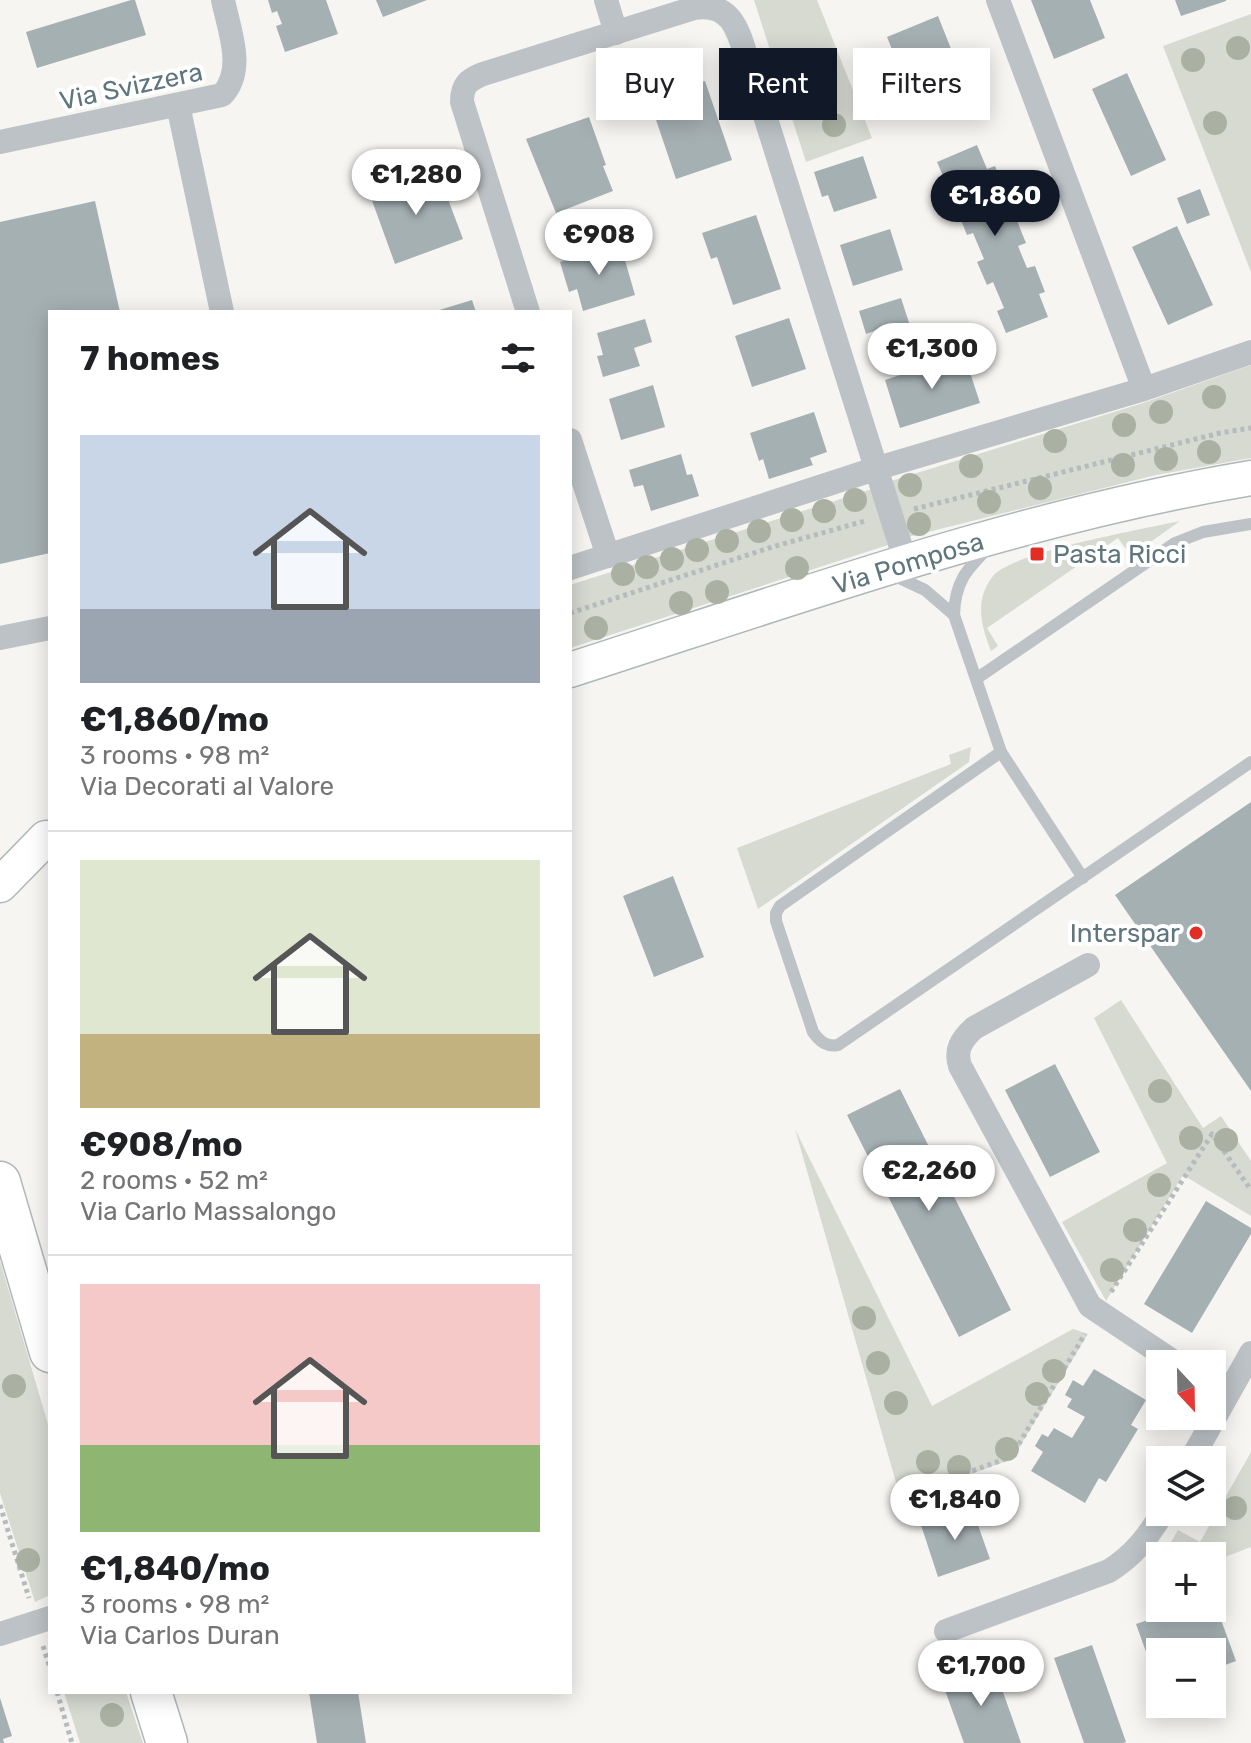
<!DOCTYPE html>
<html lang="en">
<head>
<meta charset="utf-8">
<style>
	body { margin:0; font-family:Rubik,sans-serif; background:#f6f6f6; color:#202124; height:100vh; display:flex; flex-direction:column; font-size:30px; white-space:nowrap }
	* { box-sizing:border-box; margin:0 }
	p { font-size:26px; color:#757577 }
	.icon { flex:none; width:44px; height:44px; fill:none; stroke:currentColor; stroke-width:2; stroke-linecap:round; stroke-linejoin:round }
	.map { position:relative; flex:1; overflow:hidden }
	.drawer { position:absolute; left:48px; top:310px; width:524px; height:1384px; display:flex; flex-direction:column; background:#fff; border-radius:0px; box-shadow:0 4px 20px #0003 }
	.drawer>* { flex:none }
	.banner { position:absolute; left:596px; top:48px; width:534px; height:72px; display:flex; gap:16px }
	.needle { width:52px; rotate:158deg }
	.buttons { position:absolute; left:1146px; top:1350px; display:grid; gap:16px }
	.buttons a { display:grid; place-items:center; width:80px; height:80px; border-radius:0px; background:#fff; box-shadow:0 4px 20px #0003; font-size:40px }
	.price { position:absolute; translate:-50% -68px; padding:0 18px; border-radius:28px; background:#fff; color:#222; font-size:26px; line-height:52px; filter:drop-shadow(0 2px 4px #0008) }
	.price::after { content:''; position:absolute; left:50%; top:48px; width:24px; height:18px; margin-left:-12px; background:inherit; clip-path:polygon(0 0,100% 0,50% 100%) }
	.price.on { background:#111827; color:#fff }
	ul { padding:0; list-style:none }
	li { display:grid; align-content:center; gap:16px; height:424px; padding:0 32px }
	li+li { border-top:2px solid #e0e0e0 }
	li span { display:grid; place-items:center; height:248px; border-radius:0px; color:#555 }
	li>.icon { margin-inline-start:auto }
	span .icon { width:144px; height:144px; fill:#fffc; stroke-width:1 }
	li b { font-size:34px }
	h2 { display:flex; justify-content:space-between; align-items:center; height:96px; padding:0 32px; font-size:34px }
	.pill { padding:0 28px; border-radius:0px; background:#fff; box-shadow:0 4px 20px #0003; font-size:28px; line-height:72px }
	.pill.on { background:#111827; color:#fff }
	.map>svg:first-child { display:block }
</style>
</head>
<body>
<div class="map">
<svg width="1251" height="1743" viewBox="0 0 1251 1743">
	<rect width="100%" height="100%" fill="#f6f5f2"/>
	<path fill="#d6dad1" d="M754,0H817L872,138L806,162Z
		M1251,14V272L1163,46Z
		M1251,365V458L1156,475L908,537L891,481L1143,403Z
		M872,489L888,545L570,648V585Z
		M1180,521L1131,556L1118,538L987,628L998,646L991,651C981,625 974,600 993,576C1012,552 1144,529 1180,521Z
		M971,747L969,762L758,909L737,848L951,764L949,755Z
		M1121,1000L1203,1128L1221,1116L1251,1161V1216L1183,1175L1106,1301L1062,1222L1167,1163L1094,1018Z
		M795,1129L932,1406L1073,1329L1088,1334L1012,1459L901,1500Z
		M0,1261L50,1431V1595L35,1602L0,1493Z
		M1251,1452V1547L1212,1562V1556H1163L1178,1530L1200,1542Z
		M64,1692H126L143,1743H80Z"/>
	<path fill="#a5b0b3" d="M131,0H135L146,35L37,68L26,32Z
		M268,0H326L338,34L285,52L276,26L282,24L277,11L272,13Z
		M376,0H427L383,17Z
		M1031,0H1090L1105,38L1054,59Z
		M1175,0H1226V1L1181,16Z
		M938,16L967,89L916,110L887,37Z
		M1127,73L1166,160L1131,176L1092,89Z
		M705,81L732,160L676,179L649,99Z
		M589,117L606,165L603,166L613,191L556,213L526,139Z
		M977,145L987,169L995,166L1005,191L997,194L1007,219L1015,216L1026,243L1018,246L1027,268L1035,266L1045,292L1039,294L1048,317L1006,333L997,311L1004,308L993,282L987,285L977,262L984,259L973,233L967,235L957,210L963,207L953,183L947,185L937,162Z
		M863,156L877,198L834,212L828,195L822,197L814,172Z
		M437,170L463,239L395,264L370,195Z
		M1200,189L1210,215L1187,224L1177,198Z
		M95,201L120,312H50V553L0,564V222Z
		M756,215L781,289L733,305L717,257L711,259L702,233Z
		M1177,226L1213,305L1168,325L1132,247Z
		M890,229L903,270L853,286L840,245Z
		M620,243L635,295L583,311L577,289L569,292L560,262Z
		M901,298L915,341L884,351L877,330L866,334L859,311Z
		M472,300L476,312H436V311Z
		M789,318L806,369L752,387L735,336Z
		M645,319L652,342L634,348L640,366L603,377L597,356L603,355L597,333Z
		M964,354L980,403L900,428L885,380Z
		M653,385L665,427L621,440L609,399Z
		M814,412L827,452L810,458L813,465L769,479L763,459L759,461L750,433Z
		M681,454L687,475L692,474L699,496L651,511L643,485L634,487L629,470Z
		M1251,802V1091L1115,895Z
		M673,876L704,957L654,977L623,896Z
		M1055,1064L1100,1152L1050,1177L1005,1090Z
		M900,1089L1011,1310L959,1337L847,1115Z
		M1206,1201L1251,1228V1234L1192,1333L1144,1304Z
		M1094,1369L1146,1400L1131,1425L1138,1429L1106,1482L1099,1478L1085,1503L1031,1471L1043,1452L1035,1446L1042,1434L1048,1437L1054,1428L1072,1438L1085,1417L1067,1407L1072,1399L1065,1395L1073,1380L1083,1386Z
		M972,1508L990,1559L938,1577L921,1525Z
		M1212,1595L1236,1661L1212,1670V1652H1160V1691L1136,1624L1183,1608H1212Z
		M1092,1645L1126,1742L1123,1743H1084L1054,1658Z
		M993,1664L1021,1743H964L942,1682Z
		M309,1692H358L366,1743H317Z
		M0,1698L12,1736L3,1739L4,1743H0Z"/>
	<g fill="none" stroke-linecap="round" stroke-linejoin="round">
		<defs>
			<path id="secondary" d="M570,670C794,598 1018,517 1251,478
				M0,885L46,838"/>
			<path id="primary" d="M0,1182L50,1352
				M151,1692L167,1743"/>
		</defs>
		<use href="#secondary" stroke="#aeb7b9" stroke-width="37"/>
		<use href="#primary" stroke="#b0b6b9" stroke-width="43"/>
		<path stroke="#b6bbbd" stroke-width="5" stroke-dasharray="4 4" stroke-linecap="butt" d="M914,509L1220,433L1251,428
			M570,613L772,547L865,521
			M1111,1292L1212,1134L1251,1190
			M912,1492L1011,1457L1085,1334
			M0,1505L29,1598
			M43,1646L50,1668
			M57,1692L72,1743"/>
		<path stroke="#bcc2c5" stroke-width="12" d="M893,575L925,590L954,615C955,582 966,570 989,547
			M954,615L1001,752L1083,878
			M976,679L1175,543L1203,532L1251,524
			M1001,752L780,906L776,913V921L813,1032C820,1042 827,1047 838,1045L1251,762"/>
		<path stroke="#bcc2c5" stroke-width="24" d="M606,0L616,33
			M998,0L1144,389
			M178,105L222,312
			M0,142L222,95C246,70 229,30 223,0
			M528,312L462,102C462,85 468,80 483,74L694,8C734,1 739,35 749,65L906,563
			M570,440L608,556
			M570,568L878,468L1144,389L1251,352
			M0,638L50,628
			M1088,965L974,1028C961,1040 955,1050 960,1066L1090,1306L1177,1364
			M1191,1460L1251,1353
			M946,1631L1109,1571C1134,1555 1148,1537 1163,1512
			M0,1634L50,1618"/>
		<use href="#secondary" stroke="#fff" stroke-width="34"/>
		<use href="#primary" stroke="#fff" stroke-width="40"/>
	</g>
	<g fill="#aab1a3">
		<circle cx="1238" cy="48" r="12"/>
		<circle cx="1193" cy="60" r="12"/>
		<circle cx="824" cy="85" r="12"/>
		<circle cx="790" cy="96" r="12"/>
		<circle cx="1215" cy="123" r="12"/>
		<circle cx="834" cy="125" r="12"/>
		<circle cx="1214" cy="397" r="12"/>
		<circle cx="1161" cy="412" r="12"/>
		<circle cx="1124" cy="425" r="12"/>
		<circle cx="1055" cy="441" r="12"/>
		<circle cx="1209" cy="452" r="12"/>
		<circle cx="1166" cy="459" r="12"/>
		<circle cx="1123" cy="465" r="12"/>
		<circle cx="971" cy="466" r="12"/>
		<circle cx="910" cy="485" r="12"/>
		<circle cx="1040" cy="488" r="12"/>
		<circle cx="855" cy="500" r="12"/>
		<circle cx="989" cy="502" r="12"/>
		<circle cx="824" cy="511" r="12"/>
		<circle cx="792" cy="520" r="12"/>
		<circle cx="919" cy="524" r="12"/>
		<circle cx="759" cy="531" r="12"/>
		<circle cx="727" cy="541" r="12"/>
		<circle cx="697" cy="550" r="12"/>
		<circle cx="672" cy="559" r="12"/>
		<circle cx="647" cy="567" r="12"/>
		<circle cx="797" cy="568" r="12"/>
		<circle cx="623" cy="574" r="12"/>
		<circle cx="717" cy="592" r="12"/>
		<circle cx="681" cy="603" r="12"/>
		<circle cx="596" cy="628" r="12"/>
		<circle cx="1160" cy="1091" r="12"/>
		<circle cx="1191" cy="1138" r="12"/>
		<circle cx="1226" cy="1140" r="12"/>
		<circle cx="1159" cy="1185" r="12"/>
		<circle cx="1135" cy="1230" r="12"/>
		<circle cx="1112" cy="1270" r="12"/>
		<circle cx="864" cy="1318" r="12"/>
		<circle cx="878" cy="1363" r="12"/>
		<circle cx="1054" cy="1371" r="12"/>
		<circle cx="14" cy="1386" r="12"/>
		<circle cx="1037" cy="1394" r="12"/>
		<circle cx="896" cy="1403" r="12"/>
		<circle cx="1007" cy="1449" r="12"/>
		<circle cx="928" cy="1462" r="12"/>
		<circle cx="959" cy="1467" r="12"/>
		<circle cx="1235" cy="1508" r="12"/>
		<circle cx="28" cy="1560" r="12"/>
		<circle cx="112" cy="1715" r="12"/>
	</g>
	<g fill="#e32d24" stroke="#fff" stroke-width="3">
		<rect x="1029" y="546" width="16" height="16" rx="4"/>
		<circle cx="1196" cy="933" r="8"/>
	</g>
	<g text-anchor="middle" stroke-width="8" stroke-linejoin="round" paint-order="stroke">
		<g font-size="26" fill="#60767d" stroke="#fff">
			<text transform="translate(131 86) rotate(-12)" y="9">Via Svizzera</text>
			<text transform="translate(908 563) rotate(-17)" y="9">Via Pomposa</text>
		</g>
		<g font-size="26" fill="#60767d" stroke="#fff" text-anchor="start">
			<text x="1053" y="563">Pasta Ricci</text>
			<text x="1180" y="942" text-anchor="end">Interspar</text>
		</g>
	</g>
</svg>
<div class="buttons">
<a><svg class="needle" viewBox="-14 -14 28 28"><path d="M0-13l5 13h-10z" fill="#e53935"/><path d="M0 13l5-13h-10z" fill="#757577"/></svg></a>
<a><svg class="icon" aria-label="layers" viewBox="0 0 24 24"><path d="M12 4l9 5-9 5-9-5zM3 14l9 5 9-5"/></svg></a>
<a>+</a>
<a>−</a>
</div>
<b class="price" style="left:416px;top:217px">€1,280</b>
<b class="price on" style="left:995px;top:238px">€1,860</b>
<b class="price" style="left:599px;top:277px">€908</b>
<b class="price" style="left:932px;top:391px">€1,300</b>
<b class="price" style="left:929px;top:1213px">€2,260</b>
<b class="price" style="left:955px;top:1542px">€1,840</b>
<b class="price" style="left:981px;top:1708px">€1,700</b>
<div class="banner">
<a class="pill">Buy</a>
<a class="pill on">Rent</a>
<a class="pill">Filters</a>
</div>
<section class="drawer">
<h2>7 homes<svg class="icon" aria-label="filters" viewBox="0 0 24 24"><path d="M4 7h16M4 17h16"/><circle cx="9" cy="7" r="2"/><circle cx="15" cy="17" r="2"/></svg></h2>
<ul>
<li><span style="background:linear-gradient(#c9d6e8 70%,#9aa5b1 0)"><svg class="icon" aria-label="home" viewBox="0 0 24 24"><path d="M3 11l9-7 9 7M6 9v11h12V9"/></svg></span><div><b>€1,860/mo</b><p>3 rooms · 98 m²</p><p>Via Decorati al Valore</p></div></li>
<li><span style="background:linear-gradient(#dfe7d0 70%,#c2b280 0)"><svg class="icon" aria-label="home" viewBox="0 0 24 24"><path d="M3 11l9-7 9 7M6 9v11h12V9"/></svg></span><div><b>€908/mo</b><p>2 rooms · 52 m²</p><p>Via Carlo Massalongo</p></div></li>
<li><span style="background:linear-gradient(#f6c9c9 65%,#8fb573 0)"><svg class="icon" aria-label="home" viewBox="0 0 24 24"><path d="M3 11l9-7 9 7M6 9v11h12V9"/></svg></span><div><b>€1,840/mo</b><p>3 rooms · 98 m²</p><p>Via Carlos Duran</p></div></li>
</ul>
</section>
</div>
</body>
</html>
